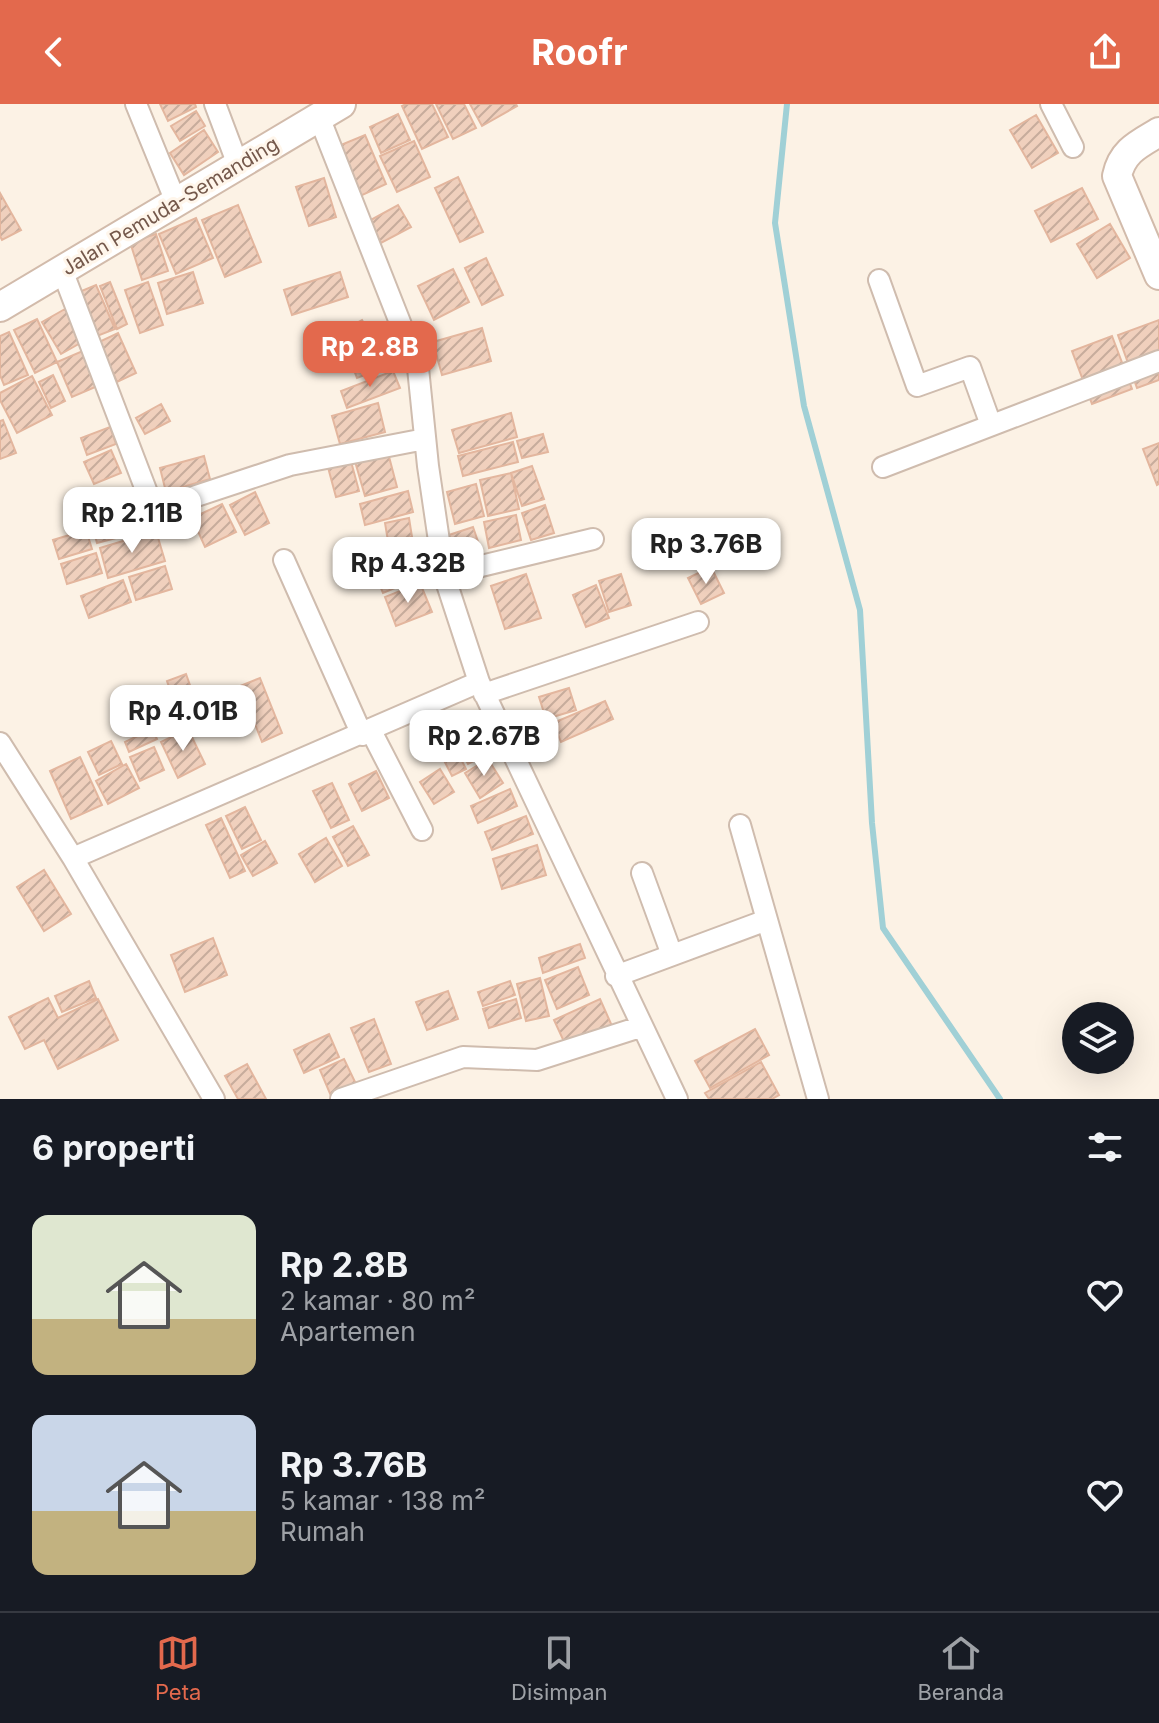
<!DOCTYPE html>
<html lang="id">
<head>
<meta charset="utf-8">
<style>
	body { margin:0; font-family:Inter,sans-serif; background:#242831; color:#f1f3f6; height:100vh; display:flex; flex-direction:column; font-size:30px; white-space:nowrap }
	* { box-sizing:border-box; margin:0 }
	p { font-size:26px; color:#9ea1a6 }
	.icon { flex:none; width:44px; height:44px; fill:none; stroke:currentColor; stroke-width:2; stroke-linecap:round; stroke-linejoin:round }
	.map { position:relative; height:995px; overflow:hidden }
	.side { display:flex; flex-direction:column; background:#171b24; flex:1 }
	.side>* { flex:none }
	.tools { position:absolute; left:1062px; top:898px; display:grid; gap:16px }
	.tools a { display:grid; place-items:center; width:72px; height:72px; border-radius:50%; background:#171b24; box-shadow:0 8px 32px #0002; font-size:40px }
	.price { position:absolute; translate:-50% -68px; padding:0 18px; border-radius:16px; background:#fff; color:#222; font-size:26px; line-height:52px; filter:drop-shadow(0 2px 4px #0008) }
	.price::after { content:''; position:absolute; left:50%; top:48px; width:24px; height:18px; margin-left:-12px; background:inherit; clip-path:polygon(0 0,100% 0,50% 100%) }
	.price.active { background:#e3694d; color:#fff }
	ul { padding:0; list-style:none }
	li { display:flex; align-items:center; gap:24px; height:200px; padding:0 32px }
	li span { display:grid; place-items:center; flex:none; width:224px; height:160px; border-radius:16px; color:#555 }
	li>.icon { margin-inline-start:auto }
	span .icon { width:96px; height:96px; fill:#fffc; stroke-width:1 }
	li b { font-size:34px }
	h2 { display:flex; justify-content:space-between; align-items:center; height:96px; padding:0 32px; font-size:34px }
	header { display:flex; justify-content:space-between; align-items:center; height:104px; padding:0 32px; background:#e3694d; color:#fff; font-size:36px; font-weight:700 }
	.tabs { display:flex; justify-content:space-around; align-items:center; height:112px; border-top:2px solid #363941; background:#171b24; font-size:22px; color:#9ea1a6 }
	.tabs a { display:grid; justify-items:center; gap:4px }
	.tabs .active { color:#e3694d }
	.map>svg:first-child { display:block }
</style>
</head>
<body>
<header><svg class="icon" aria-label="back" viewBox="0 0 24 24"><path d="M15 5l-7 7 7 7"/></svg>Roofr<svg class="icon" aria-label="share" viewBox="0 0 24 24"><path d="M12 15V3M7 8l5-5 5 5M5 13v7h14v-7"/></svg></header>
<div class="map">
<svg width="1159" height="995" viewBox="0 0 1159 995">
	<defs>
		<pattern id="building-hatch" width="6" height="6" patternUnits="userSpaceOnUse" patternTransform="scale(2)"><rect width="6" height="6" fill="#f0d0bd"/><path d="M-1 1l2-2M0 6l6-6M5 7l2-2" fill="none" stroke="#c7ac9c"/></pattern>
	</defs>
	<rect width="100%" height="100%" fill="#fcf2e5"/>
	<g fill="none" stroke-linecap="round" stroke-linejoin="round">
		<path stroke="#a0d0d6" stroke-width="6" d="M787,0L775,119L804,302L860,506L872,719L883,824L1000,995"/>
	</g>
	<path fill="url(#building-hatch)" stroke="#e3b69e" stroke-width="2" d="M160,0H195L196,3L168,17Z
		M406,0H432L448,33L422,45L402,2Z
		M436,0H464L476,24L453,35Z
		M470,0H516L517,2L482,22Z
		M196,7L205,22L180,37L171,22Z
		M398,10L410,36L381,49L370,23Z
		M1036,11L1058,49L1032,64L1010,26Z
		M204,26L218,48L184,71L170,49Z
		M365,31L386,80L358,93L336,43Z
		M414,37L430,73L397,88L380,52Z
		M458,73L483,128L460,138L435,84Z
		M324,74L336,113L309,122L296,83Z
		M1082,84L1098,115L1051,138L1035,107Z
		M0,89L21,126L2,136L0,132Z
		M238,101L261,158L225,173L202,116Z
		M398,101L411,123L381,139L369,117Z
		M196,114L213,154L176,170L159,130Z
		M1110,120L1130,154L1097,174L1077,140Z
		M156,130L168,167L142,176L130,138Z
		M486,154L503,191L482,201L465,164Z
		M453,165L469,198L434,216L418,182Z
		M193,168L203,199L167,210L158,179Z
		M340,168L348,193L292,211L284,186Z
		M110,178L127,220L117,225L100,182Z
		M148,178L163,221L140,229L125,186Z
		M96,181L115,225L97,232L79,188Z
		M65,205L84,237L61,250L42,218Z
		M37,215L57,258L35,269L14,226Z
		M362,216L375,239L346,256L333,232Z
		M1159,216V276L1137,284L1118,231Z
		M482,224L491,257L442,271L433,238Z
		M9,228L28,271L4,281L0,271V232Z
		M118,229L136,269L117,278L99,238Z
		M1112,232L1132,285L1092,300L1072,247Z
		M393,242L399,258L357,274L351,258Z
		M85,246L100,281L72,293L57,258Z
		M393,267L400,284L347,304L341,287Z
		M53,271L65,297L51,304L39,278Z
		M32,272L52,311L17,329L0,296V289Z
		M378,299L385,328L340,340L332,312Z
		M161,300L170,317L145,330L136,314Z
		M511,309L517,333L459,349L452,326Z
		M3,316L16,349L0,355V317Z
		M110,323L116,340L87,351L81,334Z
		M543,330L548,348L522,354L517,337Z
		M513,338L518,358L463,372L458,352Z
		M1159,339V380L1157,381L1143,345Z
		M387,345L397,383L365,392L354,354Z
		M111,346L121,369L94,380L84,358Z
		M349,350L359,387L336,393L326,356Z
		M204,352L210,375L166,388L160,364Z
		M532,362L544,395L522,402L511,369Z
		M511,369L519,405L488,412L480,376Z
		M476,380L484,412L455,420L447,388Z
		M408,387L413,408L365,421L360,400Z
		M255,388L269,419L245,431L230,401Z
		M144,399L150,425L97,439L90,414Z
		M222,400L236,428L205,443L192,414Z
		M545,401L554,429L531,436L522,409Z
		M516,411L521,436L489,444L484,418Z
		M409,414L412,433L388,437L385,419Z
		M473,423L482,449L457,457L449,431Z
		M86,426L92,445L59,455L53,436Z
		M156,427L165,457L108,474L100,444Z
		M96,449L102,469L67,480L61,460Z
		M410,451L419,474L383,489L373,466Z
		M165,462L172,485L136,496L129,473Z
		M711,463L724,489L701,500L688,474Z
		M526,470L541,514L505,525L491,482Z
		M621,470L631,501L609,508L599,477Z
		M123,476L131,498L89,514L81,492Z
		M420,479L432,508L396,522L385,493Z
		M596,481L609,514L586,523L573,491Z
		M186,570L192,587L173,594L167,577Z
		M260,574L282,629L262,638L240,582Z
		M569,584L576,606L546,615L539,593Z
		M605,597L613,615L561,638L553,619Z
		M475,614L493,647L468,660L451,627Z
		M152,625L157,635L129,648L125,638Z
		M188,625L205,660L178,674L161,638Z
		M449,632L466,665L452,672L435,639Z
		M111,637L122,660L99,671L88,648Z
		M154,643L164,666L140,677L130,653Z
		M80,653L102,701L71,715L50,667Z
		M488,655L503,679L480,694L465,669Z
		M126,660L139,684L108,700L96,677Z
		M440,665L454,688L434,700L420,678Z
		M376,667L389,694L362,707L349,680Z
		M332,679L349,716L331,724L313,687Z
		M510,685L517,702L478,719L471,702Z
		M245,703L261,736L242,745L226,712Z
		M526,712L533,730L492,746L485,728Z
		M221,714L245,767L230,774L206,721Z
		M353,722L369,751L348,762L333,733Z
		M326,734L342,762L315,778L299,750Z
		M265,737L277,759L253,772L241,751Z
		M537,741L546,771L502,785L493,755Z
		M44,766L71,810L44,827L17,783Z
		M213,834L227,871L185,888L171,851Z
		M580,840L585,854L543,869L539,854Z
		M578,863L589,891L557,905L545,876Z
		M540,874L549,912L526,917L517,880Z
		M89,877L96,894L62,908L55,892Z
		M510,877L515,891L483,902L478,888Z
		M448,887L458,915L427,926L416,898Z
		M48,894L58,914L98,895L118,936L58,965L44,936L25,945L9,913Z
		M516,895L521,914L489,924L483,905Z
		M600,895L612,922L566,942L554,916Z
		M374,915L391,960L369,968L351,924Z
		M755,925L769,951L710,984L695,957Z
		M329,930L339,953L304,969L294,946Z
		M344,955L356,980L331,992L320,966Z
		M761,958L779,991L772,995H709L705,989Z
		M247,960L266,995H238L225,972Z"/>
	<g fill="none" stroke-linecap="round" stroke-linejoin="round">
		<defs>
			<path id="street" d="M136,0L176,98
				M215,0L238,61
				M1051,0L1073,43
				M319,13L418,264L428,362L444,471L479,578L677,995
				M62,166L151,399L157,405L290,361L425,335
				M879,176L917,282L970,263L991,321
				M883,363L1159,257
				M284,456L362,631
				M444,471L593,435
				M484,590L698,518
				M371,627L422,726
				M0,639L73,754L214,995
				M740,721L818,995
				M73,754L479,578
				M642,769L672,851
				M616,872L767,816
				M341,995L463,953L537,956L640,923"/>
			<path id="secondary" d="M1159,28C1139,40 1122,47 1117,72L1159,171
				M0,203L341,0"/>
		</defs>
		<use href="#street" stroke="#cfbcae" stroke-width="24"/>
		<use href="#secondary" stroke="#d2bbab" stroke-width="32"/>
		<use href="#street" stroke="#fff" stroke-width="20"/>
		<use href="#secondary" stroke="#fff" stroke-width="28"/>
	</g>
	<g text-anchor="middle" stroke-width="6" stroke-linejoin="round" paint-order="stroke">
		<g font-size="20" fill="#74584b" stroke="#fff6eb">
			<text transform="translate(170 102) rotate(-31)" y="7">Jalan Pemuda-Semanding</text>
		</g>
	</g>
</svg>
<div class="tools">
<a><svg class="icon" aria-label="layers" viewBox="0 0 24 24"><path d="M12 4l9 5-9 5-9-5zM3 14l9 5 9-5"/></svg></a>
</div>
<b class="price active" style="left:370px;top:285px">Rp 2.8B</b>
<b class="price" style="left:132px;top:451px">Rp 2.11B</b>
<b class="price" style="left:706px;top:482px">Rp 3.76B</b>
<b class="price" style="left:408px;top:501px">Rp 4.32B</b>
<b class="price" style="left:183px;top:649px">Rp 4.01B</b>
<b class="price" style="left:484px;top:674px">Rp 2.67B</b>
</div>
<section class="side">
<h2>6 properti<svg class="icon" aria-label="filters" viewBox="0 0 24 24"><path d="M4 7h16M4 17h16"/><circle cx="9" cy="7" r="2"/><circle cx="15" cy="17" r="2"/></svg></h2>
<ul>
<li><span style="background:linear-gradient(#dfe7d0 65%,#c2b280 0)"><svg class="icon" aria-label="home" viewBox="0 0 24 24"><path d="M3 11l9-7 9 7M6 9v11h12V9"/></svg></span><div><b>Rp 2.8B</b><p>2 kamar · 80 m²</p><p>Apartemen</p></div><svg class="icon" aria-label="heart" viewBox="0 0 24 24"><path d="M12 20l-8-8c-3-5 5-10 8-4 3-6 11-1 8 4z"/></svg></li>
<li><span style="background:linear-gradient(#c9d6e8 60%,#c2b280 0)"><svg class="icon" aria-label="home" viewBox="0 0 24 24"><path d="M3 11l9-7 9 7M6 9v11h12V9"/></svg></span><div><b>Rp 3.76B</b><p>5 kamar · 138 m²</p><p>Rumah</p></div><svg class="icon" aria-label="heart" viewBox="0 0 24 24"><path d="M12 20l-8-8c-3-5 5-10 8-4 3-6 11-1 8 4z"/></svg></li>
</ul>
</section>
<nav class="tabs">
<a class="active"><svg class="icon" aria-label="map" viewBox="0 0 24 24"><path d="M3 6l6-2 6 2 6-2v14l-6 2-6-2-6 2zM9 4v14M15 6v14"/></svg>Peta</a>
<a><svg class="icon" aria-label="saved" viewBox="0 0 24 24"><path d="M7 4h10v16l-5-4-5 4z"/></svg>Disimpan</a>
<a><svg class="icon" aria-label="home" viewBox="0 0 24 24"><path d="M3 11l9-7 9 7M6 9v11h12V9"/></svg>Beranda</a>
</nav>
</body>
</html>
